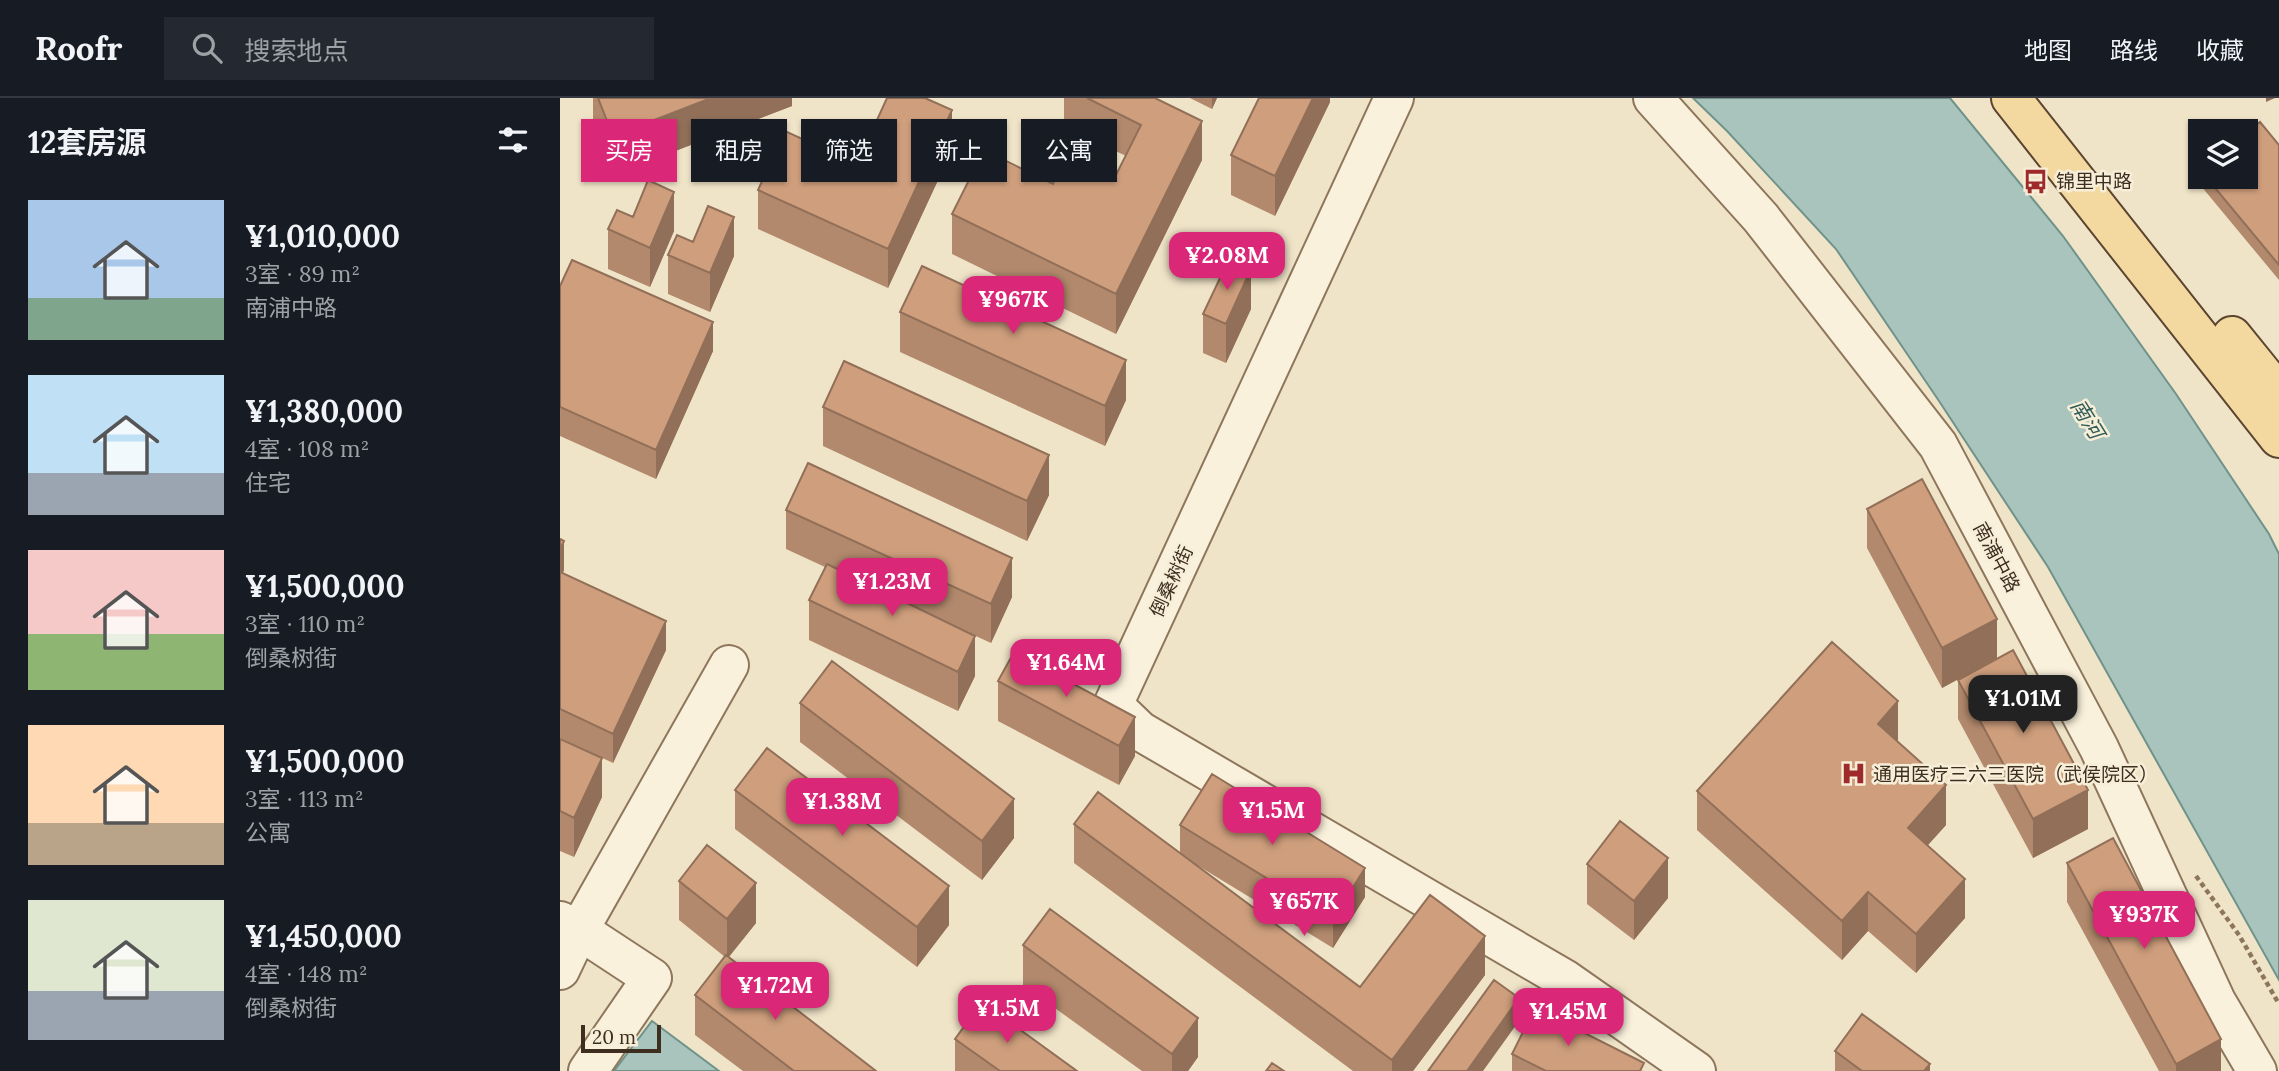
<!DOCTYPE html>
<html lang="zh">
<head>
<meta charset="utf-8">
<style>
	body { margin:0; font-family:Lora,"Noto Sans SC",serif; background:#242831; color:#f1f3f6; height:100vh; display:flex; flex-direction:column; font-size:26px; white-space:nowrap }
	* { box-sizing:border-box; margin:0 }
	p { font-size:23px; color:#9ea1a6 }
	.icon { flex:none; width:38px; height:38px; fill:none; stroke:currentColor; stroke-width:2; stroke-linecap:round; stroke-linejoin:round }
	.map { position:relative; flex:1; overflow:hidden }
	.details { display:flex; flex-direction:column; background:#171b24; width:560px }
	.details>* { flex:none }
	.hud { position:absolute; left:21px; top:21px; width:665px; height:63px; display:flex; gap:14px }
	.buttons { position:absolute; left:1628px; top:21px; display:grid; gap:14px }
	.buttons a { display:grid; place-items:center; width:70px; height:70px; border-radius:0px; background:#171b24; box-shadow:0 2px 5px #0004; font-size:35px }
	.scale { position:absolute; left:21px; bottom:18px; width:80px; box-sizing:border-box; padding-left:7px; border:4px solid #3d2e20; border-top:0; font-size:19px; line-height:24px; white-space:nowrap; color:#3d2e20; -webkit-text-stroke:5px #f7eed8; paint-order:stroke }
	.price { position:absolute; translate:-50% -60px; padding:0 16px; border-radius:14px; background:#db2777; color:#fff; font-size:23px; line-height:46px; filter:drop-shadow(0 2px 4px #0008) }
	.price::after { content:''; position:absolute; left:50%; top:42px; width:21px; height:16px; margin-left:-10px; background:inherit; clip-path:polygon(0 0,100% 0,50% 100%) }
	.price.current { background:#222; color:#fff }
	ul { padding:0; list-style:none }
	li { display:flex; align-items:center; gap:21px; height:175px; padding:0 28px }
	li span { display:grid; place-items:center; flex:none; width:196px; height:140px; border-radius:0px; color:#555 }
	li>.icon { margin-inline-start:auto }
	span .icon { width:84px; height:84px; fill:#fffc; stroke-width:1 }
	li b { font-size:30px }
	h2 { display:flex; justify-content:space-between; align-items:center; height:84px; padding:0 28px; font-size:30px }
	.pill { padding:0 24px; border-radius:0px; background:#171b24; box-shadow:0 2px 5px #0004; font-size:24px; line-height:63px }
	.pill.current { background:#db2777; color:#fff }
	header { display:flex; align-items:center; gap:42px; box-sizing:border-box; height:98px; padding:0 35px; background:#171b24; border-bottom:2px solid #363941 }
	header strong { font-size:33px }
	nav { display:flex; gap:38px; margin-inline-start:auto; font-size:24px }
	.search { width:490px; height:63px; background:#242831; display:flex; align-items:center; gap:18px; box-sizing:border-box; padding:0 24px; border-radius:0px; color:#9ea1a6; font-size:26px }
	main { display:flex; flex:1; min-height:0 }
	.map>svg:first-child { display:block }
</style>
</head>
<body>
<header>
<strong>Roofr</strong>
<div class="search"><svg class="icon" aria-label="search" viewBox="0 0 24 24"><circle cx="10" cy="10" r="6"/><path d="M15 15l6 6"/></svg>搜索地点</div>
<nav><a>地图</a><a>路线</a><a>收藏</a></nav>
</header>
<main>
<section class="details">
<h2>12套房源<svg class="icon" aria-label="filters" viewBox="0 0 24 24"><path d="M4 7h16M4 17h16"/><circle cx="9" cy="7" r="2"/><circle cx="15" cy="17" r="2"/></svg></h2>
<ul>
<li><span style="background:linear-gradient(#a9c7e8 70%,#7fa58c 0)"><svg class="icon" aria-label="home" viewBox="0 0 24 24"><path d="M3 11l9-7 9 7M6 9v11h12V9"/></svg></span><div><b>¥1,010,000</b><p>3室 · 89 m²</p><p>南浦中路</p></div></li>
<li><span style="background:linear-gradient(#bfe0f5 70%,#9aa5b1 0)"><svg class="icon" aria-label="home" viewBox="0 0 24 24"><path d="M3 11l9-7 9 7M6 9v11h12V9"/></svg></span><div><b>¥1,380,000</b><p>4室 · 108 m²</p><p>住宅</p></div></li>
<li><span style="background:linear-gradient(#f6c9c9 60%,#8fb573 0)"><svg class="icon" aria-label="home" viewBox="0 0 24 24"><path d="M3 11l9-7 9 7M6 9v11h12V9"/></svg></span><div><b>¥1,500,000</b><p>3室 · 110 m²</p><p>倒桑树街</p></div></li>
<li><span style="background:linear-gradient(#ffd9b3 70%,#b9a48a 0)"><svg class="icon" aria-label="home" viewBox="0 0 24 24"><path d="M3 11l9-7 9 7M6 9v11h12V9"/></svg></span><div><b>¥1,500,000</b><p>3室 · 113 m²</p><p>公寓</p></div></li>
<li><span style="background:linear-gradient(#dfe7d0 65%,#9aa5b1 0)"><svg class="icon" aria-label="home" viewBox="0 0 24 24"><path d="M3 11l9-7 9 7M6 9v11h12V9"/></svg></span><div><b>¥1,450,000</b><p>4室 · 148 m²</p><p>倒桑树街</p></div></li>
</ul>
</section>
<div class="map">
<svg width="1719" height="973" viewBox="0 0 1719 973">
	<rect width="100%" height="100%" fill="#f0e4c8"/>
	<path fill="#a9c4bc" stroke="#6f938a" stroke-width="2" d="M1133,0H1390L1503,138L1616,296L1709,436L1719,456V882L1488,469L1379,303L1276,151L1167,33Z
		M92,923L159,973H54Z"/>
	<g fill="none" stroke-linecap="round" stroke-linejoin="round">
		<defs>
			<path id="minor" d="M834,0L553,607L580,633L1006,882L1136,973
				M1093,0L1201,120L1378,347L1539,650L1656,903L1697,973
				M0,823L19,832L92,880L28,973
				M0,872L19,832L169,567"/>
			<path id="major" d="M1451,0L1719,340
				M1672,238L1719,296"/>
		</defs>
		<use href="#minor" stroke="#8d765c" stroke-width="42"/>
		<use href="#major" stroke="#5b4430" stroke-width="42"/>
		<path stroke="#8d765c" stroke-width="4.5" stroke-dasharray="5 3.5" stroke-linecap="butt" d="M1636,778L1679,837L1719,906"/>
		<use href="#minor" stroke="#faf1dc" stroke-width="38"/>
		<use href="#major" stroke="#f3d9a0" stroke-width="38"/>
	</g>
	<path fill="#b2896c" d="M33,0H232V8L53,77L33,26Z
		M504,0H595L642,62L556,236L392,156V116L493,86L553,83L566,58L504,28Z
		M630,0H657L652,11Z
		M770,0V4L715,118L671,97V57Z
		M1719,47V182L1641,88V79H1685Z
		M392,52L328,190L198,131V92L297,66Z
		M73,119L114,133L90,189L48,171V131Z
		M133,144L174,158L150,214L108,196V157Z
		M0,188L153,253L96,381L0,338Z
		M691,211L666,265L643,255V216Z
		M340,214L566,302L545,348L340,254Z
		M263,309L489,397L467,443L263,348Z
		M1307,411L1437,560L1382,590L1307,450Z
		M226,412L452,499L431,545L407,534L415,578L398,613L249,542V502L265,469L226,451Z
		M0,441L4,472L3,475L106,552L53,665L0,640Z
		M454,554L575,658L559,687L438,623V583Z
		M1398,582L1528,731L1473,760L1398,621Z
		M240,605L454,740L422,782L240,644Z
		M0,641L42,699L14,759L0,753Z
		M1338,642L1337,643L1386,727L1368,747L1405,820L1356,875L1308,833L1282,862L1137,732V693Z
		M175,692L389,827L357,869L175,731Z
		M514,726L620,755V727L805,799L773,850L627,761L800,889L925,877L853,973H793L514,765Z
		M1507,765L1661,973H1599L1507,804Z
		M1027,766L1108,800L1074,842L1027,806Z
		M119,783L196,825L169,859L316,973H183L135,937V897L165,859L119,822Z
		M463,847L638,959L628,973H582L463,887Z
		M395,941L517,973H395Z
		M1275,953L1370,973H1275Z
		M952,956L1084,973H952Z"/>
	<path fill="#916f58" d="M151,0H232V8L53,77V38Z
		M652,0H657L652,11Z
		M753,0H770V4L715,118V78Z
		M1706,0H1715L1706,4Z
		M392,12V52L328,190V151Z
		M642,23V62L556,236V196Z
		M114,94V133L90,189V150Z
		M174,119V158L150,214V175Z
		M691,171V211L666,265V226Z
		M153,224V253L96,381V352Z
		M566,262V302L545,348V308Z
		M489,357V397L467,443V403Z
		M4,443V472L0,481V452Z
		M452,460V499L431,545V506Z
		M1437,521V560L1382,590V550Z
		M106,523V552L53,665V636Z
		M415,538V578L398,613V574Z
		M1338,603V642L1318,665V626Z
		M575,619V658L559,687V648Z
		M42,660V699L14,759V720Z
		M1386,687V727L1348,769V730Z
		M1528,692V731L1473,760V721Z
		M454,701V740L422,782V743Z
		M1108,760V800L1074,842V803Z
		M805,770V799L773,850V821Z
		M1405,781V820L1356,875V836Z
		M196,785V825L167,861V821Z
		M389,788V827L357,869V829Z
		M1308,794V833L1282,862V823Z
		M925,838V877L853,973H832V962Z
		M959,900V923L923,973H907Z
		M638,920V959L628,973H612V956Z
		M1661,941V973H1616V966Z
		M1370,966V973H1364Z"/>
	<path fill="#cf9f7d" stroke="#916f58" stroke-width="2" d="M38,0H151L53,38Z
		M327,0H365L392,12L328,151L198,92L225,33L297,66Z
		M527,0H595L642,23L556,196L392,116L424,52L493,86L505,60L553,83L581,27Z
		M699,0H753L715,78L671,57Z
		M1700,24L1719,47V167L1646,79H1685V36Z
		M88,82L114,94L90,150L48,131L57,112L73,119Z
		M148,108L174,119L150,175L108,157L117,137L133,144Z
		M669,161L691,171L666,226L643,216Z
		M12,162L153,224L96,352L0,309V188Z
		M362,168L566,262L545,308L340,214Z
		M284,263L489,357L467,403L263,309Z
		M248,365L452,460L431,506L226,412Z
		M1362,381L1437,521L1382,550L1307,411Z
		M0,441L4,443L0,452Z
		M267,466L415,538L398,574L249,502Z
		M0,474L106,523L53,636L0,611Z
		M1272,544L1338,603L1318,626L1386,687L1348,730L1405,781L1356,836L1308,794L1282,823L1137,693Z
		M1453,552L1528,692L1473,721L1398,582Z
		M454,554L575,619L559,648L438,583Z
		M272,563L454,701L422,743L240,605Z
		M0,641L42,660L14,720L0,713Z
		M207,650L389,788L357,829L175,692Z
		M652,676L805,770L773,821L620,727Z
		M538,694L800,889L870,797L925,838L832,962L514,726Z
		M1060,723L1108,760L1074,803L1027,766Z
		M1553,740L1661,941L1616,966L1507,765Z
		M147,747L196,785L167,821L119,783Z
		M490,811L638,920L612,956L463,847Z
		M166,857L316,973H234L135,897Z
		M934,882L959,900L907,973H868Z
		M422,904L517,973H440L395,941Z
		M975,910L1084,965L1080,973H986L952,956Z
		M1302,916L1370,966L1364,973H1302L1275,953Z
		M712,965L724,973H706Z"/>
	<defs>
		<symbol id="bus-bare" viewBox="-9 -9 18 18"><path d="M-5-6H5V4H4V6H2V4H-2V6H-4V4H-5ZM-3.5-4V0h7V-4ZM-3.5 1.2v1.5H-2V1.2ZM2 1.2v1.5H3.5V1.2Z" fill="#9e2a2b" stroke="#f7eed8" stroke-width="2.5" paint-order="stroke"/></symbol>
		<symbol id="hospital-bare" viewBox="-9 -9 18 18"><path d="M-5-5h3v3.5h4V-5h3V5h-3V1.5h-4V5h-3Z" fill="#9e2a2b" stroke="#f7eed8" stroke-width="2.5" paint-order="stroke"/></symbol>
	</defs>
	<g fill-rule="evenodd">
		<use href="#bus-bare" x="1458" y="66" width="35" height="35"/>
		<use href="#hospital-bare" x="1276" y="658" width="35" height="35"/>
	</g>
	<g text-anchor="middle" stroke-width="5" stroke-linejoin="round" paint-order="stroke">
		<g font-size="19" fill="#3d2e20" stroke="#f7eed8" text-anchor="start">
			<text x="1496" y="90">锦里中路</text>
			<text x="1313" y="683">通用医疗三六三医院（武侯院区）</text>
		</g>
		<g font-size="19" fill="#3d2e20" stroke="#f7eed8">
			<text transform="translate(1437 459) rotate(62)" y="7">南浦中路</text>
			<text transform="translate(611 483) rotate(-65)" y="7">倒桑树街</text>
		</g>
		<g font-size="21" font-style="italic" fill="#2f5d5a" stroke="#f7eed8">
			<text transform="translate(1527 321) rotate(58)" y="7">南河</text>
		</g>
	</g>
</svg>
<div class="buttons">
<a><svg class="icon" aria-label="layers" viewBox="0 0 24 24"><path d="M12 4l9 5-9 5-9-5zM3 14l9 5 9-5"/></svg></a>
</div>
<div class="scale">20 m</div>
<b class="price" style="left:667px;top:194px">¥2.08M</b>
<b class="price" style="left:453px;top:238px">¥967K</b>
<b class="price" style="left:332px;top:520px">¥1.23M</b>
<b class="price" style="left:506px;top:601px">¥1.64M</b>
<b class="price current" style="left:1463px;top:637px">¥1.01M</b>
<b class="price" style="left:282px;top:740px">¥1.38M</b>
<b class="price" style="left:712px;top:749px">¥1.5M</b>
<b class="price" style="left:744px;top:840px">¥657K</b>
<b class="price" style="left:1584px;top:853px">¥937K</b>
<b class="price" style="left:215px;top:924px">¥1.72M</b>
<b class="price" style="left:447px;top:947px">¥1.5M</b>
<b class="price" style="left:1008px;top:950px">¥1.45M</b>
<div class="hud">
<a class="pill current">买房</a>
<a class="pill">租房</a>
<a class="pill">筛选</a>
<a class="pill">新上</a>
<a class="pill">公寓</a>
</div>
</div>
</main>
</body>
</html>
